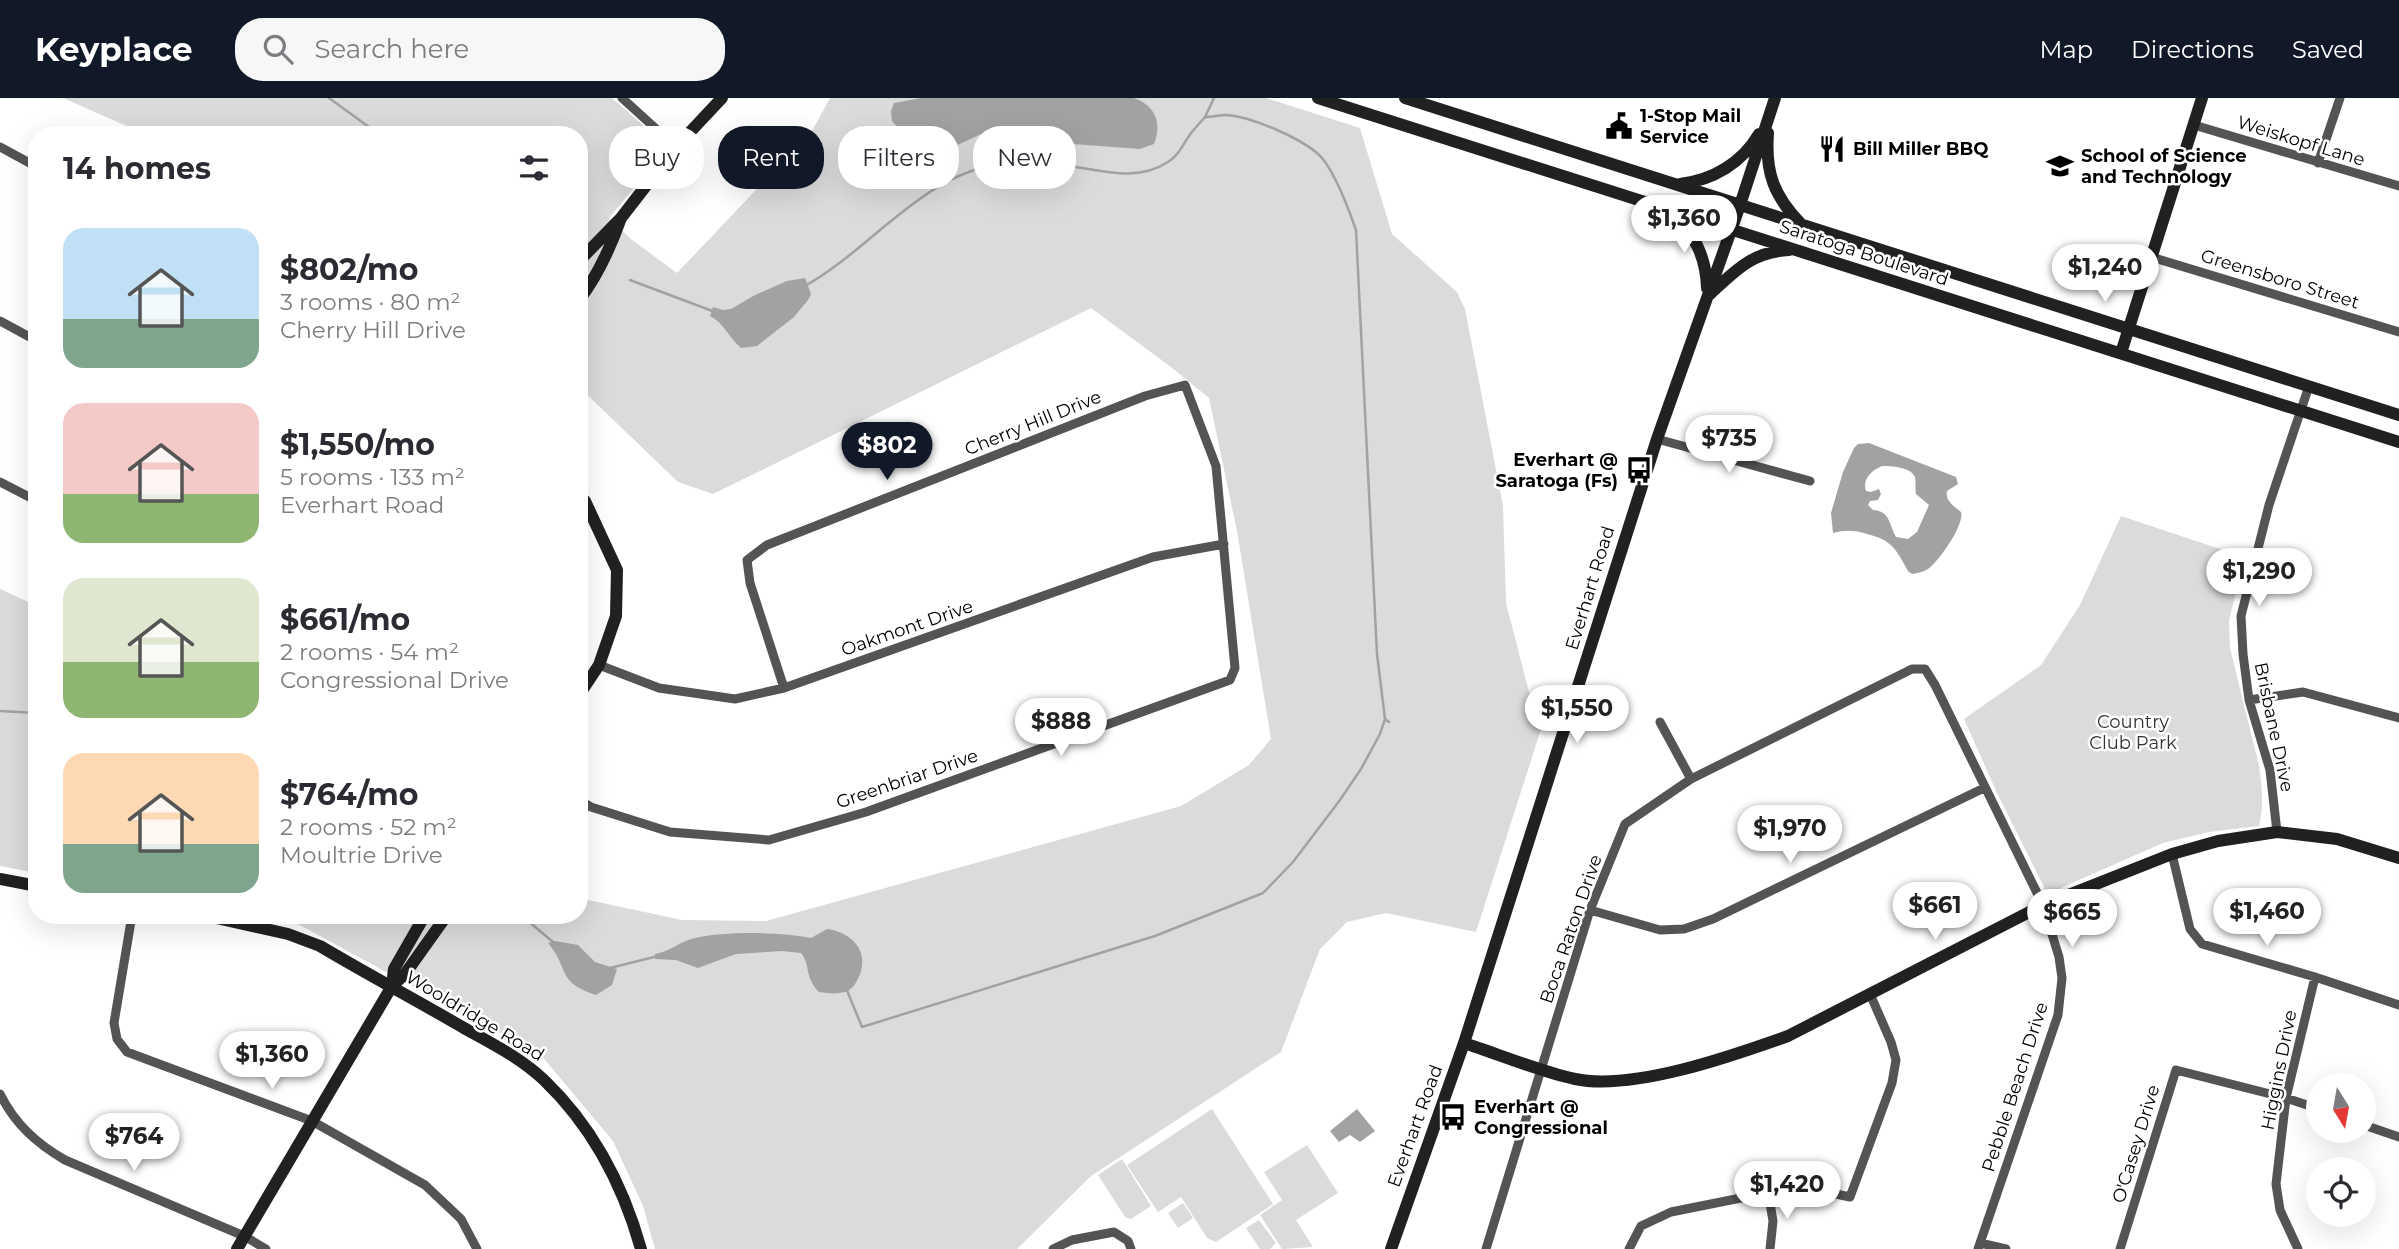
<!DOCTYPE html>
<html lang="en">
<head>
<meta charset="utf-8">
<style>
	body { margin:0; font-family:Montserrat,sans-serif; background:#f7f7f7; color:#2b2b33; height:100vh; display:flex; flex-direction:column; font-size:26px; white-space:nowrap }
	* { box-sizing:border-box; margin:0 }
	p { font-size:23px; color:#7c7c81 }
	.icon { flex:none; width:38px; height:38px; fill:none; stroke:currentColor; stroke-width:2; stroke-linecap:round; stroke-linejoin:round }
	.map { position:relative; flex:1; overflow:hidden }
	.details { position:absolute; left:28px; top:28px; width:560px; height:798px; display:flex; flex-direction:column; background:#fff; border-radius:28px; box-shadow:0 7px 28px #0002 }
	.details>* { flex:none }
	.top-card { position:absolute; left:609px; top:28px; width:665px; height:63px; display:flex; gap:14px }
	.needle { width:46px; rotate:169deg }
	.buttons { position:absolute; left:2306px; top:975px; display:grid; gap:14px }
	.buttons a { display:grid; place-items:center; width:70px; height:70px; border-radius:50%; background:#fff; box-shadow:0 7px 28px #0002; font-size:35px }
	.price { position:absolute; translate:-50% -60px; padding:0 16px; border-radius:24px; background:#fff; color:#222; font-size:23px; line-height:46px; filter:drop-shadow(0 2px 4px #0008) }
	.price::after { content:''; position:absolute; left:50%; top:42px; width:21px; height:16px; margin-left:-10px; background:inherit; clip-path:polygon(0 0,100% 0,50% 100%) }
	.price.selected { background:#111827; color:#fff }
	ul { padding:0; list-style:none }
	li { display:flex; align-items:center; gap:21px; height:175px; padding:0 35px }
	li span { display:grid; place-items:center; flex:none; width:196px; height:140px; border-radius:21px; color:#555 }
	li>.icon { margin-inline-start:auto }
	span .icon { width:84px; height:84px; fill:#fffc; stroke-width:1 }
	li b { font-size:30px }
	h2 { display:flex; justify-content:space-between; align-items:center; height:84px; padding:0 35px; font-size:30px }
	.chip { padding:0 24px; border-radius:28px; background:#fff; box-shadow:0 7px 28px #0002; font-size:24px; line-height:63px }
	.chip.selected { background:#111827; color:#fff }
	header { display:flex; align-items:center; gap:42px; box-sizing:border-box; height:98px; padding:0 35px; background:#111827; color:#fff }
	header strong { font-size:33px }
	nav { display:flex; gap:38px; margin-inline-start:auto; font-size:24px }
	.search { width:490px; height:63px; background:#f7f7f7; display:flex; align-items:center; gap:18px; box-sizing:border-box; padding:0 24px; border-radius:28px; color:#7c7c81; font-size:26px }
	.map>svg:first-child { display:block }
</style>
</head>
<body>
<header>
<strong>Keyplace</strong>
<div class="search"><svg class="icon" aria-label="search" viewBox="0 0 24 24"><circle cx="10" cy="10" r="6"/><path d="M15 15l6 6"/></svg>Search here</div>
<nav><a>Map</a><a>Directions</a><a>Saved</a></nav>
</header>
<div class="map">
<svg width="2399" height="1151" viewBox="0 0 2399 1151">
	<rect width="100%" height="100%" fill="#fff"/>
	<path fill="#dbdbdb" d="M63,0H612L668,49L609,120L632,142L677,175L812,33L830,0H1266L1360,30L1392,136L1457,194L1465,211L1503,408L1506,505L1530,598L1550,603L1476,834L1386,815L1347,824L1320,851L1281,954L1091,1078L1017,1151H655L643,1108L613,1043L535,950L487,929L285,819L277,817H579V800L682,822L766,823L1181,708L1249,667L1271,641L1237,433L1209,300L1171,269L1091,210L713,396L678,384L579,289V37H147Z
		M2121,418L2244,459L2229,523L2230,550L2259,668C2262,687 2264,708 2259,728L2209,734L2163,745L2056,792L2046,793L1997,695L1964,621L2041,567L2080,507Z
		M0,491L37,508V775L0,768Z
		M1212,1011L1273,1106L1216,1144L1207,1140L1181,1099L1158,1114L1127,1067Z
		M1307,1047L1338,1095L1296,1122L1313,1149L1282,1151L1260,1117L1282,1102L1264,1074Z
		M1122,1061L1151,1108L1131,1121L1125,1119L1098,1077Z
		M1183,1105L1193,1120L1178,1130L1168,1115Z
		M1259,1122L1276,1145L1270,1151H1260L1246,1130Z"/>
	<path fill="#a2a2a2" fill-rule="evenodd" d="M921,0H1134C1156,8 1162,25 1154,46L1140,51L1007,41L981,36L953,49L937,52L926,51L901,33L892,23L891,13L894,5Z
		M805,180L811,196L808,202L794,219L757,248L741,250C729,240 724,225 710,218L713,209L723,212L731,211L755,197L787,183Z
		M1869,345L1956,379L1958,386L1947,393C1945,403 1954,408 1961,414C1965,426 1939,463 1928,471C1923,474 1918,475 1912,476L1908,473C1896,451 1892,442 1867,436C1854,432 1846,432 1833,435L1831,415L1843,374L1854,350L1858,346ZM1882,368C1891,368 1911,369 1915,379C1916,382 1915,392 1916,396L1929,407L1917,434L1908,441L1896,439C1889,426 1890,413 1873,412L1868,407L1870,403L1878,402L1881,396L1879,391L1871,394L1866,393C1862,381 1871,373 1882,368Z
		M827,831C850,834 869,851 860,876C857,883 854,890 847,893C838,897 828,895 819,894C804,879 811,867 801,855L782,853L736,856L698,870L676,862L655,861V856C670,854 680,843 695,840C728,833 779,834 811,840Z
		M555,843L578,847L595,864L617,871L612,887L596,897C556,884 570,871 548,845Z
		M1357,1011L1375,1033L1360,1044L1350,1037L1339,1044L1330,1033Z"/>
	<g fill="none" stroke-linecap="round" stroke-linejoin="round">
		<path stroke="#a2a2a2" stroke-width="2.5" d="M329,0L380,37
			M1205,19L1214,0
			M630,182L715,214
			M805,188C870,152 924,75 1001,66C1023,63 1049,64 1070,68C1104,73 1137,84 1168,64C1180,56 1183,46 1191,35C1195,30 1200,25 1205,19C1212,19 1220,17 1227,17C1252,19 1298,39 1317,55C1333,68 1349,112 1356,132L1377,556L1385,621
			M0,613L37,615
			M521,817L553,844
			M610,870L658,858
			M846,890L862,929L1155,838L1263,795L1293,764L1340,702L1361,671L1380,636L1385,621L1389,624"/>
		<path stroke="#545454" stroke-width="9" d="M622,0L676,49
			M2194,27L2399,88
			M0,49L37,69
			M2318,65L2340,0
			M2151,159L2399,234
			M0,223L37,243
			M1657,341L1810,383
			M0,384L37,403
			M599,567L659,590L735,601L784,590L1153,459L1224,446
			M2249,602L2303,594L2399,620
			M1660,624L1691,681
			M579,702L591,709L670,734L769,742L866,714L1230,582L1235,570L1216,368L1185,287L1145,298L767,447L747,462L750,485L784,590
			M2277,734L2270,672L2249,602L2243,556L2241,518L2269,407L2309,288
			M2172,756L2190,831L2202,846L2315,879L2399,907
			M1590,812L1660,832L1684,831L1713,821L1984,690
			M132,817L114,925L117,941L127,954L312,1023L425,1087L461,1121L477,1151
			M0,996C15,1026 36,1045 65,1062L244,1138L266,1151
			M2364,1027L2399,1039
			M1768,1093L1773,1123L1770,1151
			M1980,1145L2006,1151
			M1053,1151L1072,1142L1114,1134L1128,1143L1131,1151
			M1486,1151L1590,812L1625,726L1691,681L1912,571H1925L1935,587L2043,807L2059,859L2062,880L2058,917L1978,1151
			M1629,1151L1641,1128L1671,1114L1791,1090L1817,1092L1850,1099L1892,985L1896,962L1891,944L1870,896
			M2120,1151L2176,972L2286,1000L2319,1011
			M2298,1151L2280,1112L2276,1086L2286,1000L2315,879"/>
		<path stroke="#212121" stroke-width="12" d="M1318,0L2399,344
			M1405,0L2399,317
			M1768,35C1765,75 1774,98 1801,126
			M1680,86C1713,82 1742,65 1759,36
			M1671,114C1694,135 1706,158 1707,190
			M579,163L621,120L676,49L722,0
			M1710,196C1736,172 1752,154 1789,152
			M579,202C597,179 611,148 621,120
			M2121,255L2202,0
			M579,397L585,403L617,472L616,518L599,567L579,597
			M0,781L37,788
			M203,817L288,836L320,848C367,876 416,902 464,930C491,945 521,960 544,982C592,1028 623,1087 641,1151
			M392,888L394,871L425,817
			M1464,945C1498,956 1541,974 1575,981C1633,993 1732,958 1788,938L2043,807L2172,756L2218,743L2277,734L2337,741L2399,760
			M237,1151L392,888L405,876L447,817
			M1391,1151L1464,945L1657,341L1740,107L1775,0"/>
	</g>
	<defs>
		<symbol id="civic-bare" viewBox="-9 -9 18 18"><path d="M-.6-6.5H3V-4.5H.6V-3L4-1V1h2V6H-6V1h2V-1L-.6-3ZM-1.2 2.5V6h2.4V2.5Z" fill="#000" stroke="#fff" stroke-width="2.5" paint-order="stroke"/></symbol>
		<symbol id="restaurant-bare" viewBox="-9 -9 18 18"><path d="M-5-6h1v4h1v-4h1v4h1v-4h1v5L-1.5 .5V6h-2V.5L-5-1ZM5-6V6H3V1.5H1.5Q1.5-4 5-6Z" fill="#000" stroke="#fff" stroke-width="2.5" paint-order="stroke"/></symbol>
		<symbol id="school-bare" viewBox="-9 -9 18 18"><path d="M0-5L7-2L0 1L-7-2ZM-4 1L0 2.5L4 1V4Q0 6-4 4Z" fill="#000" stroke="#fff" stroke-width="2.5" paint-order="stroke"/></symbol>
		<symbol id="bus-bare" viewBox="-9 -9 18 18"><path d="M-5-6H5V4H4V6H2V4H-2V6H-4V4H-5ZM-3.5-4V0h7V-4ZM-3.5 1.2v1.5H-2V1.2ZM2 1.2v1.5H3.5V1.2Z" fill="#000" stroke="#fff" stroke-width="2.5" paint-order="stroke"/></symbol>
	</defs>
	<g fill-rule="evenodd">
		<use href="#civic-bare" x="1600" y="9" width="38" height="38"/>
		<use href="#restaurant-bare" x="1813" y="32" width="38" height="38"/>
		<use href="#school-bare" x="2041" y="49" width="38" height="38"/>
		<use href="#bus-bare" x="1620" y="353" width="38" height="38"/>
		<use href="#bus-bare" x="1434" y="1000" width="38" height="38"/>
	</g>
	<g text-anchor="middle" stroke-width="5" stroke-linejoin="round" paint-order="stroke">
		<g font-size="18" font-weight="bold" fill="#000" stroke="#fff" text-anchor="start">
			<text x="1640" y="24">1-Stop Mail<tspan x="1640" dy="21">Service</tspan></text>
			<text x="1853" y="57">Bill Miller BBQ</text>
			<text x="2081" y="64">School of Science<tspan x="2081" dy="21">and Technology</tspan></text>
			<text x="1618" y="368" text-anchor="end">Everhart @<tspan x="1618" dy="21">Saratoga (Fs)</tspan></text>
			<text x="1474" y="1015">Everhart @<tspan x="1474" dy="21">Congressional</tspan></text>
		</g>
		<g font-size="18" fill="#000" stroke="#fff">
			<text transform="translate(2301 43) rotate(17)" y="6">Weiskopf Lane</text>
			<text transform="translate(1864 155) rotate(18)" y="6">Saratoga Boulevard</text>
			<text transform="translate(2280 181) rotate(17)" y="6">Greensboro Street</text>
			<text transform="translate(1033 325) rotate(-22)" y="6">Cherry Hill Drive</text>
			<text transform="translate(1590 490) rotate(-73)" y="6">Everhart Road</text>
			<text transform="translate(907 530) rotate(-19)" y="6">Oakmont Drive</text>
			<text transform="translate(2274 629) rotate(78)" y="6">Brisbane Drive</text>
			<text transform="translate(907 681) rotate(-19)" y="6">Greenbriar Drive</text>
			<text transform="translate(1571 831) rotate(-71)" y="6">Boca Raton Drive</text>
			<text transform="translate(475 918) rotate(31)" y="6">Wooldridge Road</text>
			<text transform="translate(2279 972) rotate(-79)" y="6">Higgins Drive</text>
			<text transform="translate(2015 989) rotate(-72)" y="6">Pebble Beach Drive</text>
			<text transform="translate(1415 1028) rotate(-70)" y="6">Everhart Road</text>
			<text transform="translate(2136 1046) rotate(-73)" y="6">O'Casey Drive</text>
		</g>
		<g font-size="18" fill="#323232" stroke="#fff">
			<text x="2133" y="630">Country<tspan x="2133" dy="21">Club Park</tspan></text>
		</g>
	</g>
</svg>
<div class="buttons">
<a><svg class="needle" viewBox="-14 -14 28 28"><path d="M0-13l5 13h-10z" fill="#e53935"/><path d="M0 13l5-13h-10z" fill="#7c7c81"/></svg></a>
<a><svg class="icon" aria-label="locate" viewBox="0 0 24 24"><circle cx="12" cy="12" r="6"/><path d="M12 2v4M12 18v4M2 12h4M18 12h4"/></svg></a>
</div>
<b class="price" style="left:1684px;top:157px">$1,360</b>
<b class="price" style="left:2105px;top:206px">$1,240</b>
<b class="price" style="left:1729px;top:377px">$735</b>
<b class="price selected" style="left:887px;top:384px">$802</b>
<b class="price" style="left:2259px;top:510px">$1,290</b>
<b class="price" style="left:1577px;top:647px">$1,550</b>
<b class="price" style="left:1061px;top:660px">$888</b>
<b class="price" style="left:1790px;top:767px">$1,970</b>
<b class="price" style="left:1935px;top:844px">$661</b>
<b class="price" style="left:2267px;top:850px">$1,460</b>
<b class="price" style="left:2072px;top:851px">$665</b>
<b class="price" style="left:272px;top:993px">$1,360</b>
<b class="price" style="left:134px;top:1075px">$764</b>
<b class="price" style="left:1787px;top:1123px">$1,420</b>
<div class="top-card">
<a class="chip">Buy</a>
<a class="chip selected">Rent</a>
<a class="chip">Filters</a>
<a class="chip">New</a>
</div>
<section class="details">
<h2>14 homes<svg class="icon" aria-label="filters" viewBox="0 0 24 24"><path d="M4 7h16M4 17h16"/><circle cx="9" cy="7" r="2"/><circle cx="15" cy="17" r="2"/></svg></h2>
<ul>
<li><span style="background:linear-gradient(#bfe0f5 65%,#7fa58c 0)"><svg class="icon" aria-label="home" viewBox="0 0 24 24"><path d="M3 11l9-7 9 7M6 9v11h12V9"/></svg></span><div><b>$802/mo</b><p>3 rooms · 80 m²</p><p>Cherry Hill Drive</p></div></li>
<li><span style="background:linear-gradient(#f6c9c9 65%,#8fb573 0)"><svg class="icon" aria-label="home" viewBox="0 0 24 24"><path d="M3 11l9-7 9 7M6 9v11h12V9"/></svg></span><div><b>$1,550/mo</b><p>5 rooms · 133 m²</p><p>Everhart Road</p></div></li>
<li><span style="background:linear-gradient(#dfe7d0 60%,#8fb573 0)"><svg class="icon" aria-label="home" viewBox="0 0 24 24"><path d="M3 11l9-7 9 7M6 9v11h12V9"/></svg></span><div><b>$661/mo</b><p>2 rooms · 54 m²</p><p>Congressional Drive</p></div></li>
<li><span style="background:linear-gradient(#ffd9b3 65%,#7fa58c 0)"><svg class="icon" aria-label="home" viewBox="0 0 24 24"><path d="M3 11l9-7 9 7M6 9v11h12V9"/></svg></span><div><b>$764/mo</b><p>2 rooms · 52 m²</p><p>Moultrie Drive</p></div></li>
</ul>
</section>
</div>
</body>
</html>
